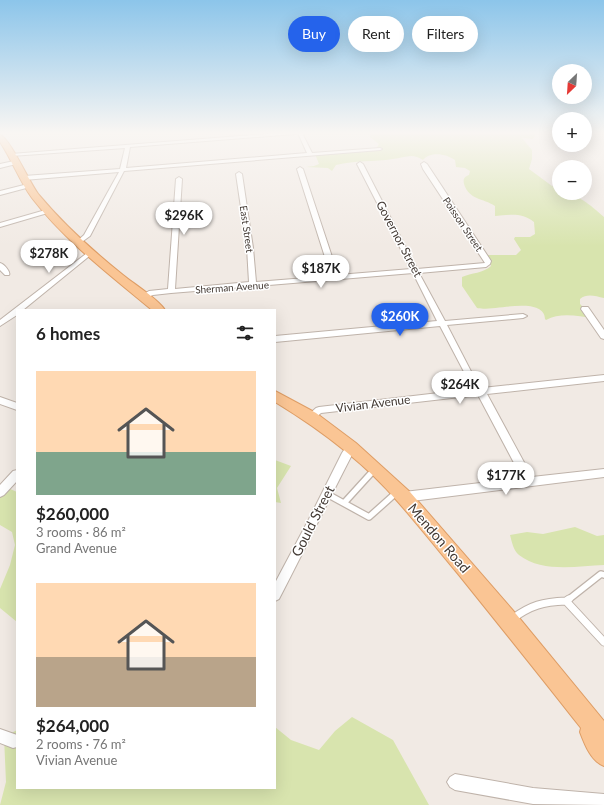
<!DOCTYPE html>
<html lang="en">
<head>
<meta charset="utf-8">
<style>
	body { margin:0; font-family:Lato,sans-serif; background:#f6f6f6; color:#222; height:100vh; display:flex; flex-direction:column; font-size:15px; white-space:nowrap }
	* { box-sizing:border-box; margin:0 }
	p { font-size:13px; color:#767676 }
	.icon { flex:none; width:22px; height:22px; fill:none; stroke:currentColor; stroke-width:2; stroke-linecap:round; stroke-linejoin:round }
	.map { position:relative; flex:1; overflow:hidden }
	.panel { position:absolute; left:16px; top:309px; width:260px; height:480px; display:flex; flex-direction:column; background:#fff; border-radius:0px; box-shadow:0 4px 16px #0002 }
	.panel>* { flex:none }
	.guide { position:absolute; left:288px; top:16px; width:256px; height:36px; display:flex; gap:8px }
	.needle { width:26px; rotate:205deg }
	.fabs { position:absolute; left:552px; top:64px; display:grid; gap:8px }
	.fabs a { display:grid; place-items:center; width:40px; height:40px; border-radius:50%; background:#fff; box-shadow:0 4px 16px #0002; font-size:20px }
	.price { position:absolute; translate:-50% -34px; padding:0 9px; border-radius:14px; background:#fff; color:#222; font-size:13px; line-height:26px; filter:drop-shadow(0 1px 2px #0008) }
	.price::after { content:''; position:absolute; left:50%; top:24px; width:12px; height:9px; margin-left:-6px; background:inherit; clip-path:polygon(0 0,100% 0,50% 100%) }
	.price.selected { background:#2563eb; color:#fff }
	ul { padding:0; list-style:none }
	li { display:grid; align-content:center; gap:8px; height:212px; padding:0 20px }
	li span { display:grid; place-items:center; height:124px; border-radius:0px; color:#555 }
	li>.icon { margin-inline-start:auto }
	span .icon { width:72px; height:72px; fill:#fffc; stroke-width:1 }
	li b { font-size:17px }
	h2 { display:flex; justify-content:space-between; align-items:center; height:48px; padding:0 20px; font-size:17px }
	.tag { padding:0 14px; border-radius:18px; background:#fff; box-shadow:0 4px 16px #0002; font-size:14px; line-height:36px }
	.tag.selected { background:#2563eb; color:#fff }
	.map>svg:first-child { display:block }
</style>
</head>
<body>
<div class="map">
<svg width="604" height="805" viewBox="0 0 604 805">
	<rect width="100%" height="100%" fill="#f1eae4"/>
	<path fill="#d8e4ae" d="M370,133H539L536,134L533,139L522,138L532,150V159L529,169L552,186L559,188V193C578,193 590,205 604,217V298C595,296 587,293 580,299V304L593,318C578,316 560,312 546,320L545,319C544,295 491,312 477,308L462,286V277C471,273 484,273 491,266L487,255H516L521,250L514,239L515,237H530L535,234L534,222C522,212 509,215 495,216V206C483,198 469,200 464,184C463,179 464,177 469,175L470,171L465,168L456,167L455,160C446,154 431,151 423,160C412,152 404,158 393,159C374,162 355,160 336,165L332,171L328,168L306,167L314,166L319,164L315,154L376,149L379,144L370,137Z
		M275,460L291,466L277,488L281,503L275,502Z
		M8,488L17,492V622L0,608V589L10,565L15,545L12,532L0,525V493Z
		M575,527L597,536L604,535V565C577,566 542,573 519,555C513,550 512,542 510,535L527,532L543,534Z
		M352,717L393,740L429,805H0L6,782L4,737L17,730V788H275V727L291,740L319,750L335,731Z"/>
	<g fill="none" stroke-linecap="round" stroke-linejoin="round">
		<defs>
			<path id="lane-far1" d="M327,494L369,517L397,492
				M344,503L374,470
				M568,600L601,574L604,575"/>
			<path id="lane" d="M566,601L569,599
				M512,619C531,605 543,602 566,601L604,642"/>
			<path id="street" d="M279,133H297L295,134L130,147L126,168L307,153L298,133H302L312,153L380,148L382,149L380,150L124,171L90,236L79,244L76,242L84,235L119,172L24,180L21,178L24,176L120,169L125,148L11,156L9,155L11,154Z
				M14,161L16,162V164L0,168V164Z
				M360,162L363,164L417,269L485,263L423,169L421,164L424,162L427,164L491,261L490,264L486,267L419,273L445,321L523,314L527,316L523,318L447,325L476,381L482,388L604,375V381L487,394L532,477L604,469V477L404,502L400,500L399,497L400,494L404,492L522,478L478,395L321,413L314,419H308L306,417L316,408L319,407L473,389L440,326L275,342V336L437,321L413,273L171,293L153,295L143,299L139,297L149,291L168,289L176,179L179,177L182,179L175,289L249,282L247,248L236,174L239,172L242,174L253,248L256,282L331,276L297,169L300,167L303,169L338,275L411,269L357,164Z
				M28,184L31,186L30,187L0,195V191Z
				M49,209L51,210V212L0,227V223Z
				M91,250L94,252L93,253L23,310H17V315L0,326V320Z
				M0,263C4,264 11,272 9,275H5L0,270Z
				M582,307H588L604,330V339L601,338L581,309Z
				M0,397L17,403V410L0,404Z
				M351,443L354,444L356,447C330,497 305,549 279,599L275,601V583L309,519L342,453L348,444Z
				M17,470V481L4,495L0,497V485L13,471Z
				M0,729L17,735V747L13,748L0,743Z
				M455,774L533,788L604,794V805L533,804L455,790L450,787L447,782L450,777Z"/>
			<path id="primary" d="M0,135C10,138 30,184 39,195C64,225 93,251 123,275C134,284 158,299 165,310H152C110,275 65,241 32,198C19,180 12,160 0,142Z
				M275,391L316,413L356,443L410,492L516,614L604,721V766C591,761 585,745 580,732L581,728C541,677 500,626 459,575C439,551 419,526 399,503C364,462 321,430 275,402Z"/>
		</defs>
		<use href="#lane-far1" stroke="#bfb3aa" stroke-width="8"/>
		<use href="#lane" stroke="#bfb3aa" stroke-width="9"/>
		<use href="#street" stroke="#bfb3aa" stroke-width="2"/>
		<use href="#primary" stroke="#de9d65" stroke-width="2"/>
		<use href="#lane-far1" stroke="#fff" stroke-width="5.5"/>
		<use href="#lane" stroke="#fff" stroke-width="7"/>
		<use href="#street" fill="#fff" fill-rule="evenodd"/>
		<use href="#primary" fill="#fac594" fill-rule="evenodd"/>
	</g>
	<linearGradient id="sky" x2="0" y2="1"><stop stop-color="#8cc5ea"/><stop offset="0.54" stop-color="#f9f6f3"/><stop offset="1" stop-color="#f9f6f3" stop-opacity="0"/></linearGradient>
	<rect width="604" height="246" fill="url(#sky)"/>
	<g text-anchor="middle" stroke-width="3" stroke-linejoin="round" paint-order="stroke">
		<g font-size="10" fill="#433a34" stroke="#fff">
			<text transform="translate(463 224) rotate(56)" y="4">Poisson Street</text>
			<text transform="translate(247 229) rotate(82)" y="4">East Street</text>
			<text transform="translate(232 287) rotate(-4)" y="4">Sherman Avenue</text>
		</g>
		<g font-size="12" fill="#433a34" stroke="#fff">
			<text transform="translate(399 239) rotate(62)" y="4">Governor Street</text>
			<text transform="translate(373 404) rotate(-7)" y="4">Vivian Avenue</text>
		</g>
		<g font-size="14" fill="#433a34" stroke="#fff">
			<text transform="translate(313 521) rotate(-63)" y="5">Gould Street</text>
			<text transform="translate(439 538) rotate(49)" y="5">Mendon Road</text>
		</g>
	</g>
</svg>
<div class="fabs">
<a><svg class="needle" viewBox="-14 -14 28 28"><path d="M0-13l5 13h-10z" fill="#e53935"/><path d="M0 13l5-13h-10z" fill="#767676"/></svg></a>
<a>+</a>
<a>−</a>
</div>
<b class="price" style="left:184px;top:236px">$296K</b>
<b class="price" style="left:49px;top:274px">$278K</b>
<b class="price" style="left:321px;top:289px">$187K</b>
<b class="price selected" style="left:400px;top:337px">$260K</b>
<b class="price" style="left:460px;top:405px">$264K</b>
<b class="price" style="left:506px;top:496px">$177K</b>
<div class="guide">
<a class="tag selected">Buy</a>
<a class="tag">Rent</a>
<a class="tag">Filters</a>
</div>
<section class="panel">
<h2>6 homes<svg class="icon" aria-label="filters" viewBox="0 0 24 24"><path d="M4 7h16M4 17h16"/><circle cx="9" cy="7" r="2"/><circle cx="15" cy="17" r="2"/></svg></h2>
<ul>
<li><span style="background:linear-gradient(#ffd9b3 65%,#7fa58c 0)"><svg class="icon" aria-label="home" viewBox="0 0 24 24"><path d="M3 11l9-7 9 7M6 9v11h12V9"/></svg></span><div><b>$260,000</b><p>3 rooms · 86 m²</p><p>Grand Avenue</p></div></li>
<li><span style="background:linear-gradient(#ffd9b3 60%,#b9a48a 0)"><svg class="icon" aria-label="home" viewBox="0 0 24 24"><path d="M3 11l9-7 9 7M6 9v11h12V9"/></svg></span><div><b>$264,000</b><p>2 rooms · 76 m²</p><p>Vivian Avenue</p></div></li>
</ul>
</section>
</div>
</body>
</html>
